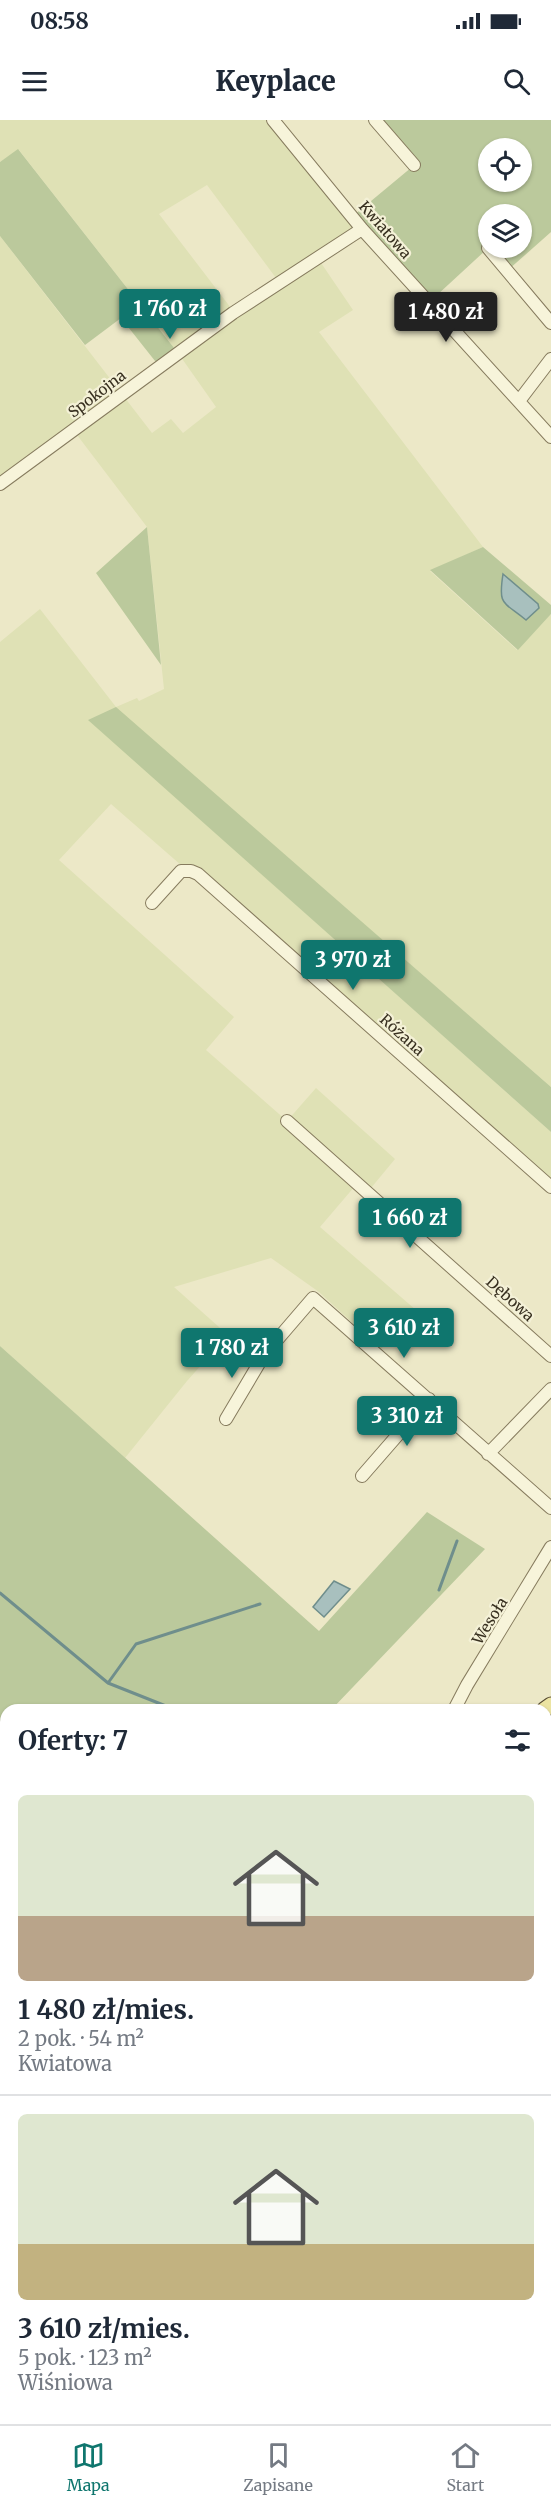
<!DOCTYPE html>
<html lang="pl">
<head>
<meta charset="utf-8">
<style>
	body { margin:0; font-family:Merriweather,serif; background:#f2f2f3; color:#1f2937; height:100vh; display:flex; flex-direction:column; font-size:22px; white-space:nowrap }
	* { box-sizing:border-box; margin:0 }
	p { font-size:20px; color:#747a83 }
	.icon { flex:none; width:33px; height:33px; fill:none; stroke:currentColor; stroke-width:2; stroke-linecap:round; stroke-linejoin:round }
	.map { position:relative; flex:1; overflow:hidden }
	.sheet { position:absolute; left:0px; top:1584px; width:552px; height:720px; display:flex; flex-direction:column; background:#fff; border-radius:18px 18px 0 0; box-shadow:0 2px 4px #0004 }
	.sheet>* { flex:none }
	.buttons { position:absolute; left:478px; top:18px; display:grid; gap:12px }
	.buttons a { display:grid; place-items:center; width:54px; height:54px; border-radius:50%; background:#fff; box-shadow:0 2px 4px #0004; font-size:30px }
	.price { position:absolute; translate:-50% -51px; padding:0 14px; border-radius:6px; background:#0f766e; color:#fff; font-size:20px; line-height:39px; filter:drop-shadow(0 2px 3px #0008) }
	.price::after { content:''; position:absolute; left:50%; top:36px; width:18px; height:14px; margin-left:-9px; background:inherit; clip-path:polygon(0 0,100% 0,50% 100%) }
	.price.current { background:#222; color:#fff }
	ul { padding:0; list-style:none }
	li { display:grid; align-content:center; gap:12px; height:318px; padding:0 18px }
	li+li { border-top:2px solid #e0e1e3 }
	li span { display:grid; place-items:center; height:186px; border-radius:9px; color:#555 }
	li>.icon { margin-inline-start:auto }
	span .icon { width:108px; height:108px; fill:#fffc; stroke-width:1 }
	li b { font-size:26px }
	h2 { display:flex; justify-content:space-between; align-items:center; height:72px; padding:0 18px; font-size:26px }
	.status { display:flex; justify-content:space-between; align-items:center; height:42px; padding:0 30px; background:#fff; direction:ltr }
	.status svg { height:16px; fill:currentColor }
	header { display:flex; justify-content:space-between; align-items:center; height:78px; padding:0 18px; background:#fff; font-size:27px; font-weight:800 }
	.menu { display:flex; justify-content:space-around; align-items:center; height:84px; border-top:2px solid #e0e1e3; background:#fff; font-size:16px; color:#747a83 }
	.menu a { display:grid; justify-items:center; gap:3px }
	.menu .current { color:#0f766e }
	.map>svg:first-child { display:block }
</style>
</head>
<body>
<div class="status"><b>08:58</b><svg viewBox="0 0 49 12"><path d="M0 12V9h3v3zM5 12V6h3v6zM10 12V3h3v9zM15 12V0h3v12zM26 1h20v11H26zM47 4h2v5h-2z"/></svg></div>
<header><svg class="icon" aria-label="menu" viewBox="0 0 24 24"><path d="M4 6h16M4 12h16M4 18h16"/></svg>Keyplace<svg class="icon" aria-label="search" viewBox="0 0 24 24"><circle cx="10" cy="10" r="6"/><path d="M15 15l6 6"/></svg></header>
<div class="map">
<svg width="551" height="2304" viewBox="0 0 551 2304">
	<rect width="100%" height="100%" fill="#ece8c7"/>
	<path fill="#dfe1b5" fill-rule="evenodd" d="M0,0H274L362,109L317,137L353,190L319,212L483,427L430,451L517,530L551,494V967L116,588L89,600L551,1012V1068L111,684L59,740L234,897L206,930L287,1001L316,968L395,1039L371,1068L361,1059L320,1107L416,1190L381,1229L319,1172L271,1138L174,1167L228,1215L187,1261L125,1338L0,1226V522L40,489L116,587L137,578L139,581L164,569L147,407L74,311L0,364V116L152,313L171,299L183,313L216,287L178,233L19,30L0,42ZM207,65L279,162L234,192L159,94Z
		M0,1647L6,1652V1855L0,1860Z
		M0,1866L6,1869V1929L0,1933Z
		M6,2018V2114L0,2125V2023Z"/>
	<path fill="#bbc99c" fill-rule="evenodd" d="M383,0H551V112L507,151L487,129L436,176L425,177L353,96L418,42ZM489,28H522V62H489ZM489,94H522V128H489Z
		M18,29L178,233L159,246L121,198L85,225L0,116V42Z
		M147,407L161,545L96,453Z
		M483,427L551,485V494L518,530L430,450Z
		M116,587L551,967V1012L88,600Z
		M0,1226L319,1511L427,1392L485,1429L331,1590H6V1652L0,1647Z
		M551,1604V1795L546,1801V1607Z
		M6,1929V2018L0,2023V1933Z
		M546,2085L551,2089V2304H180L176,2298H546Z
		M6,2201V2298H51L46,2304H0V2210Z"/>
	<path fill="#a8c0be" stroke="#6f8e8c" stroke-width="1.5" d="M503,454L538,484L539,488L526,500C503,481 498,486 503,454Z
		M334,1461L350,1469L324,1497L313,1487Z"/>
	<g fill="none" stroke-linecap="round" stroke-linejoin="round">
		<path stroke="#6f8e8c" stroke-width="3" d="M439,1470L457,1421
			M0,1473L108,1563L176,1590
			M108,1563L136,1524L260,1484
			M546,1748L551,1749
			M0,1866L6,1869"/>
		<defs>
			<path id="minor" d="M273,0L362,109L551,317
				M375,0L414,45
				M488,128L551,203
				M519,281L551,239
				M0,364L233,193L362,109
				M152,783L181,751H191L198,754L551,1067
				M287,1001L551,1236
				M226,1299L264,1235L313,1178L551,1388
				M488,1334L551,1269
				M362,1356L429,1279
				M454,1590L467,1565L551,1427
				M546,1908L551,1912
				M176,2298L180,2304"/>
			<path id="major" d="M544,1590L551,1585
				M0,2162L6,2150"/>
		</defs>
		<use href="#minor" stroke="#867b5e" stroke-width="14"/>
		<use href="#major" stroke="#554931" stroke-width="17"/>
		<use href="#minor" stroke="#f7f4da" stroke-width="12"/>
		<use href="#major" stroke="#ece4a2" stroke-width="15"/>
	</g>
	<g text-anchor="middle" stroke-width="4.5" stroke-linejoin="round" paint-order="stroke">
		<g font-size="15" fill="#383020" stroke="#f4f1d7">
			<text transform="translate(385 110) rotate(49)" y="5">Kwiatowa</text>
			<text transform="translate(97 274) rotate(-37)" y="5">Spokojna</text>
			<text transform="translate(402 915) rotate(42)" y="5">Różana</text>
			<text transform="translate(510 1179) rotate(42)" y="5">Dębowa</text>
			<text transform="translate(490 1501) rotate(-58)" y="5">Wesoła</text>
		</g>
	</g>
</svg>
<div class="buttons">
<a><svg class="icon" aria-label="locate" viewBox="0 0 24 24"><circle cx="12" cy="12" r="6"/><path d="M12 2v4M12 18v4M2 12h4M18 12h4"/></svg></a>
<a><svg class="icon" aria-label="layers" viewBox="0 0 24 24"><path d="M12 4l9 5-9 5-9-5zM3 14l9 5 9-5"/></svg></a>
</div>
<b class="price" style="left:170px;top:220px">1 760 zł</b>
<b class="price current" style="left:446px;top:223px">1 480 zł</b>
<b class="price" style="left:353px;top:871px">3 970 zł</b>
<b class="price" style="left:410px;top:1129px">1 660 zł</b>
<b class="price" style="left:404px;top:1239px">3 610 zł</b>
<b class="price" style="left:232px;top:1259px">1 780 zł</b>
<b class="price" style="left:407px;top:1327px">3 310 zł</b>
<section class="sheet">
<h2>Oferty: 7<svg class="icon" aria-label="filters" viewBox="0 0 24 24"><path d="M4 7h16M4 17h16"/><circle cx="9" cy="7" r="2"/><circle cx="15" cy="17" r="2"/></svg></h2>
<ul>
<li><span style="background:linear-gradient(#dfe7d0 65%,#b9a48a 0)"><svg class="icon" aria-label="home" viewBox="0 0 24 24"><path d="M3 11l9-7 9 7M6 9v11h12V9"/></svg></span><div><b>1 480 zł/mies.</b><p>2 pok. · 54 m²</p><p>Kwiatowa</p></div></li>
<li><span style="background:linear-gradient(#dfe7d0 70%,#c2b280 0)"><svg class="icon" aria-label="home" viewBox="0 0 24 24"><path d="M3 11l9-7 9 7M6 9v11h12V9"/></svg></span><div><b>3 610 zł/mies.</b><p>5 pok. · 123 m²</p><p>Wiśniowa</p></div></li>
</ul>
</section>
</div>
<nav class="menu">
<a class="current"><svg class="icon" aria-label="map" viewBox="0 0 24 24"><path d="M3 6l6-2 6 2 6-2v14l-6 2-6-2-6 2zM9 4v14M15 6v14"/></svg>Mapa</a>
<a><svg class="icon" aria-label="saved" viewBox="0 0 24 24"><path d="M7 4h10v16l-5-4-5 4z"/></svg>Zapisane</a>
<a><svg class="icon" aria-label="home" viewBox="0 0 24 24"><path d="M3 11l9-7 9 7M6 9v11h12V9"/></svg>Start</a>
</nav>
</body>
</html>
